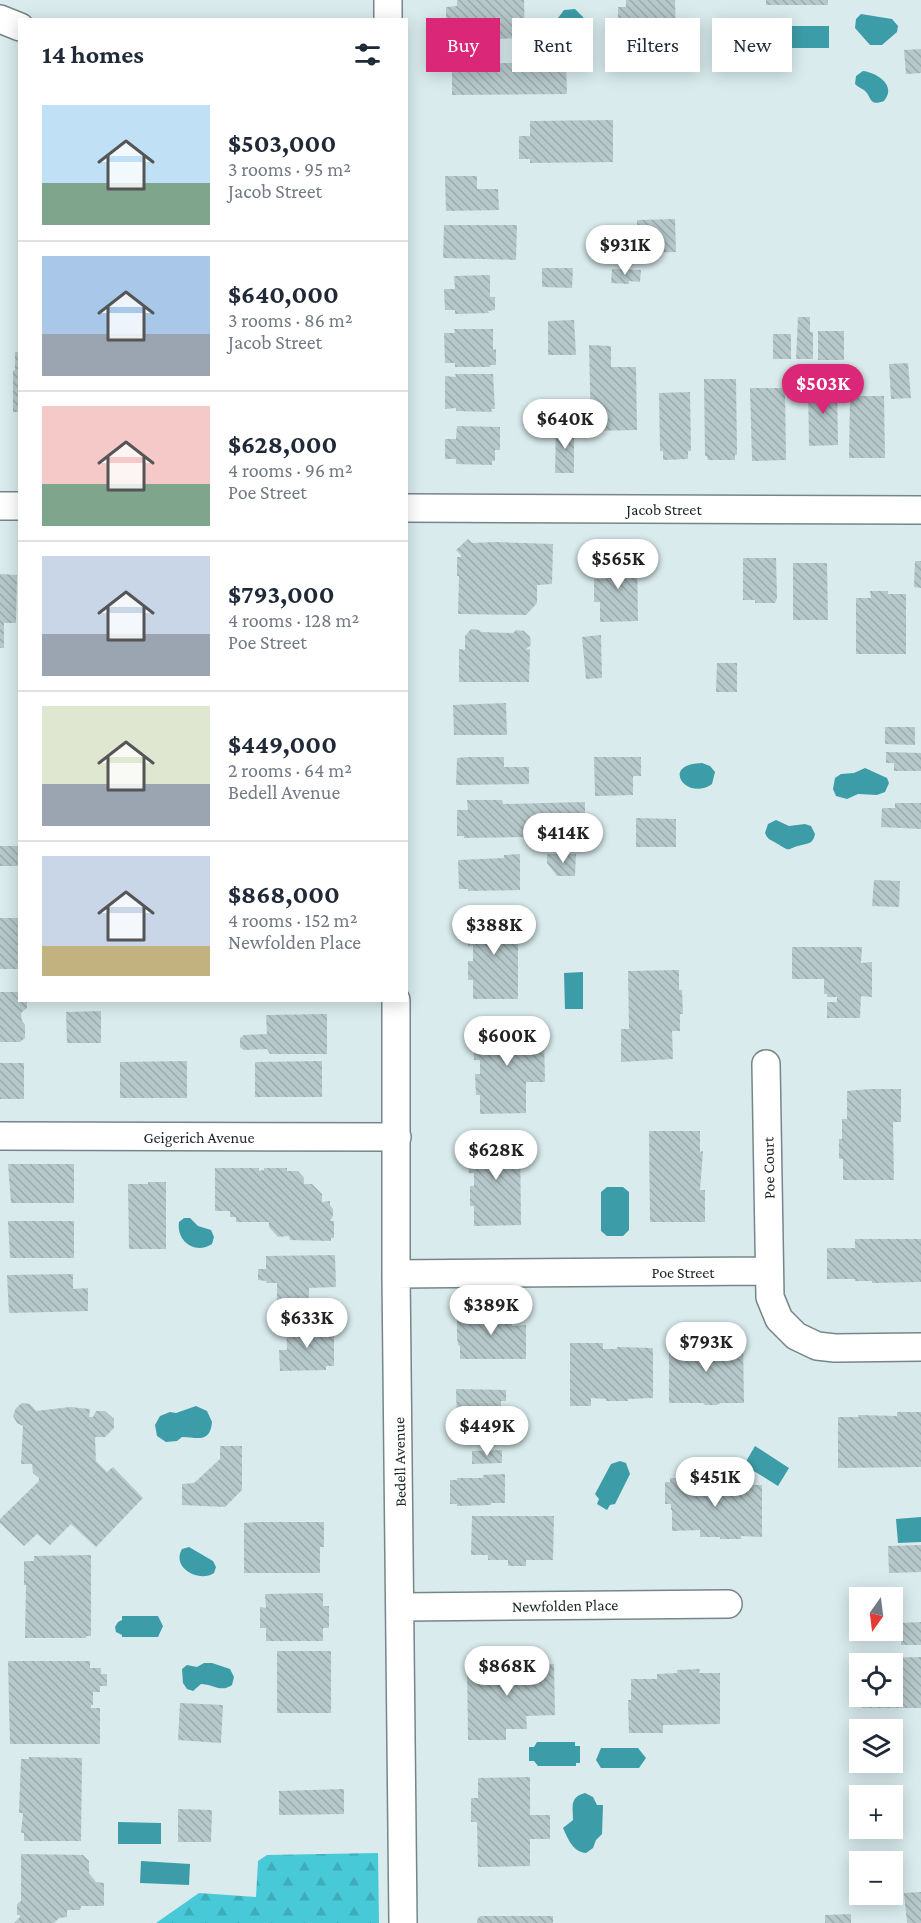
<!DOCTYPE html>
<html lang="en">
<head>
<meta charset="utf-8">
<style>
	body { margin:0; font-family:"Crimson Pro",serif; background:#f6f6f7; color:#1f2937; height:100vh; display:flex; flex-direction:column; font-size:22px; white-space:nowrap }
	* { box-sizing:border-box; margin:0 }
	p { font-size:20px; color:#747a83 }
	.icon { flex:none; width:33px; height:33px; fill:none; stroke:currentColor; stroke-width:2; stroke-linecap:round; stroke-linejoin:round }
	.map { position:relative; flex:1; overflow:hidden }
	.side { position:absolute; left:18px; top:18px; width:390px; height:984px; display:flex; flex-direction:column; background:#fff; border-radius:0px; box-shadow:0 3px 15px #0003 }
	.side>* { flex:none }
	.hud { position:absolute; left:426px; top:18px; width:405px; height:54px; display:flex; gap:12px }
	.needle { width:39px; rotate:194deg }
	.controls { position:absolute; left:849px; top:1587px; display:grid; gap:12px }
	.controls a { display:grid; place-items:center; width:54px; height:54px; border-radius:0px; background:#fff; box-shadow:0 3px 15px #0003; font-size:30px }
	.price { position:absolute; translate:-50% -51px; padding:0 14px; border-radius:21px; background:#fff; color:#222; font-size:20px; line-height:39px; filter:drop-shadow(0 2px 3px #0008) }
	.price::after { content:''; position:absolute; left:50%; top:36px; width:18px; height:14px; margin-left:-9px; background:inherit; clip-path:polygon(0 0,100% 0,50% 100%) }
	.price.active { background:#db2777; color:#fff }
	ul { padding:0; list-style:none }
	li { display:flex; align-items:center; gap:18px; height:150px; padding:0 24px }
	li+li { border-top:2px solid #e0e1e3 }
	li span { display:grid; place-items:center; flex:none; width:168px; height:120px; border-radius:0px; color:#555 }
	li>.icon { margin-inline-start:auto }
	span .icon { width:72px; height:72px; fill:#fffc; stroke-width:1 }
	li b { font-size:26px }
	h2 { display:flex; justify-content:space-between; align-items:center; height:72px; padding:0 24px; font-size:26px }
	.tag { padding:0 21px; border-radius:0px; background:#fff; box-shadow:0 3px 15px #0003; font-size:21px; line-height:54px }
	.tag.active { background:#db2777; color:#fff }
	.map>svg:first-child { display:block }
</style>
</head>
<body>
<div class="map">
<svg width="921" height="1923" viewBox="0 0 921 1923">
	<defs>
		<pattern id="forest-firs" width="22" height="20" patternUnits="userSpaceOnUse" patternTransform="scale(1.5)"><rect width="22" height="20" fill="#47c9d8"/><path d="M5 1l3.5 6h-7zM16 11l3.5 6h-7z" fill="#3eacb9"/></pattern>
		<pattern id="building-back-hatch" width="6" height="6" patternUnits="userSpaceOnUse" patternTransform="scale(1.5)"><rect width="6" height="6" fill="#b6c8ca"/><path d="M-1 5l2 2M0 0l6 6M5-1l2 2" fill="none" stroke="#9cacad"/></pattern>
	</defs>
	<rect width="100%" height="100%" fill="#d9ebed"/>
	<path fill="url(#forest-firs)" d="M378,1853L379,1923H156L199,1893L256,1897L258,1861L267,1855Z"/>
	<path fill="#3c9da8" d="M575,9L583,17L584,48L579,54L572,56L559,49L558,18L564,10Z
		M861,14L892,19L898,26L897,32L882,45H870L855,28L856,19Z
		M788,26H829V48H788Z
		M863,71C877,73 897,85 884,101C868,107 872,96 864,90C861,88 858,87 855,84L856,76Z
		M702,763L710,766L715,772L712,784C687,802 659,764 702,763Z
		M865,768L887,778L889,783L885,792L877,795L858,794L847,799L836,796L833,789L835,778L841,774L854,773Z
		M776,820L789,826L805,824L811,826L815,834C813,843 810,843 802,845C784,849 793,853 776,843C770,839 768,840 765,833L768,824Z
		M583,972V1009H565L564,973Z
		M607,1187H623L629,1192V1230L623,1236H607L601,1231V1192Z
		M184,1218H190L198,1226L211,1230L214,1237L212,1244C195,1255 176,1241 179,1222Z
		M196,1406L207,1411L212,1422C210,1444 197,1437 182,1437L177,1441L166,1442L157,1436L155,1425L160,1416L170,1412L176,1413Z
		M755,1446L789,1468L778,1486L744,1465Z
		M620,1461L626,1463L630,1474L615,1504L610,1505L607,1510L597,1504L599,1499L595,1494L611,1464Z
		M921,1517V1542L898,1543L896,1519Z
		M189,1547L213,1561L216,1567L214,1573C199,1583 171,1568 182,1549Z
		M122,1616H158L163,1626L158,1637H122V1635L116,1632L115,1627L118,1622L122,1620Z
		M204,1663H212L230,1669L234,1677L232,1685C221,1693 213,1684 201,1684L193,1691L187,1689L183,1683L182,1669L187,1665L197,1667Z
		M537,1742H575V1746H580V1763H576V1766H538L534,1761H529V1747H534Z
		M601,1748H638L646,1758L639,1768H601L596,1760Z
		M585,1793L593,1797L597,1805H603L602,1834L596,1840L593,1848L586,1853C573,1852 568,1839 563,1828L573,1820C573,1808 569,1797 585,1793Z
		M118,1822L161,1823V1844H118Z
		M141,1861L190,1864L189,1885L140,1883Z"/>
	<path fill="url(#building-back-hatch)" d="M457,0H524L525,38L456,40V23H446V7L457,6Z
		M626,0H675L676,40L627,41V21L618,22V7H626Z
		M766,0H828V5H766Z
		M921,49V73L906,74L904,50Z
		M566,62L567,94L452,95V64Z
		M613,120V162L530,163V159H519V136H530V121Z
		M445,176H477V189H498L499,210L446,211Z
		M675,219L676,252L638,253L637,220Z
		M444,225H517L516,260L443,258Z
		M542,268H573L572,288L542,287Z
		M612,269L641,270L640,282L629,281V284L611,283Z
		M490,275V297H495V310L488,311L489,313L455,314V310H445L444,289H455L454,276Z
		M798,317H810V332H813V359H796Z
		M574,320L576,355H548V321Z
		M454,329H493V350L496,349V365H490V367H455V363H445L444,333H455Z
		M818,331H844V360H818Z
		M773,334H791V359H773Z
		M589,345L611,346V367H636L637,430L591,431Z
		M15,352H20V412H13V371L15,370Z
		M908,363L911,398L891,399L889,364Z
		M455,374H493L495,409H491L492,412L456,411V408L445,409V376L456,377Z
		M704,379H736L737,455H735V460H708L707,456H705Z
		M820,382H837L838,445L809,446L808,386H820Z
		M750,388H785L786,460L752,461Z
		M690,392L691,451H688V459L663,460V451H660L659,393Z
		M850,396H884L885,458H849Z
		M548,401L574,402L573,421L547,420Z
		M457,426L500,427V450H495V461H492V465L456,464V459H445V439H456Z
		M556,426H574V473H555Z
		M468,539L472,543L495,542L553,544L552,584L537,585V603L526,615L458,614L459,576H457V557H461V555L456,550Z
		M606,555H637L638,621L600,622V602H594V579H606Z
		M743,558H776L777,598L775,603H755V600H743Z
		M915,561H921V588L914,587Z
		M793,563H827L828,620H793Z
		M0,574L17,575L16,623H4V648H0Z
		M870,591H888V594H906V654H856V598H871Z
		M471,629L479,630L481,632L513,633L516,630L524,631L530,637L531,645L525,650L530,649L529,682H459V649L465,650V636Z
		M601,635L602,678L586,679L582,637Z
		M717,663H737V692H716Z
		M506,703L507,735H454L453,705Z
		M885,727H915V745L885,744Z
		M886,752L921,753V771H894V763H886Z
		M467,757H504V767H529V784L456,785L457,758Z
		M594,757H641V776H633V795L595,796Z
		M467,800H502L503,804L585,802V836L464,838V836H457V810H468Z
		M895,803H921V829L881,827L882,808H895Z
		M636,818L676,819V847H636Z
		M0,846H20V866H0Z
		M520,854V890L468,891V889H459L458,860L504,858V855Z
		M547,854H576L575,876H557L547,863Z
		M874,880L900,881L899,907L872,906Z
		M518,914V999H473V980H468V961H473V945L468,946L467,915Z
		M0,918H20V969H0Z
		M792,947H862L861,963L872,962V997L861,996L860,1018H827V1002H837V997H827V994H824V979H792Z
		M679,970V990H682L683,1014H680V1031H672L673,1059L621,1062V1029H629L628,971Z
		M0,992H20V1000H27V1008L21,1013L22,1021L25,1025V1038L20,1042H0Z
		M101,1011V1043H67L66,1012Z
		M327,1014V1054H270L267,1049L244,1050L240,1047V1038L244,1035L267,1034L266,1015Z
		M509,1022H525V1036H544L545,1082H526V1113L480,1114V1095H476L475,1074H480V1060H474L473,1028L503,1025Z
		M187,1061V1098H120V1062Z
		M322,1061V1097H255V1062Z
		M0,1063H24V1099H0Z
		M870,1089H901V1122H893L894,1180H843V1159H839V1139H842V1119H847V1091Z
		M649,1131H700V1152L703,1151L700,1190H705V1222H650Z
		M502,1135H520L521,1225L474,1226V1206H470V1186H474V1173H469L468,1141H502Z
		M8,1164H74V1203H11Z
		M215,1168H259V1171L264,1170V1168H287V1171H298L304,1178V1184H312L322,1194V1202L330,1201V1205L333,1209V1216L330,1221H334V1238H331V1241L290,1240L289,1236L278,1237L269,1227V1222H236V1217H230V1211H215Z
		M148,1182H166V1249H129L128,1184H148Z
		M8,1221H74V1258H10Z
		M855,1239H921V1282L872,1283V1281H855V1279H827V1248H855Z
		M335,1255L336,1287L309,1288V1301L277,1302V1283H266L267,1281L258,1280V1269H266V1256Z
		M73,1274V1289L88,1288V1311L9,1313L7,1275Z
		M498,1308L512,1309V1326L526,1325V1359H460V1346L458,1345L457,1337V1313H498Z
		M286,1325H323V1332H334V1366H326V1370L280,1371L279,1350H287Z
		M669,1342H743L744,1403H720L717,1405H705L703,1403H669Z
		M570,1343H603V1349H617V1347L653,1348V1398L628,1399V1401H606V1399L591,1398V1406H570Z
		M456,1389L506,1390V1401H501V1418H493V1424L457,1425Z
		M22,1403L30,1404L36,1411L70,1407L90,1409L89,1417H93L96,1411H105L114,1419V1428L105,1437H95L96,1461L107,1472L113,1467L143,1498L96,1547L71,1524L50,1545L37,1534L24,1546L0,1523V1519L39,1481V1478L33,1473L32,1464H21L23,1426L17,1423L13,1416L16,1408Z
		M897,1412H921V1467L838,1468V1417H859L858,1415L897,1416Z
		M518,1424L519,1435L494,1436V1425Z
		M220,1446H242V1490L225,1507L182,1505V1484L194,1483L220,1459Z
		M502,1450V1463L472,1464V1451Z
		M505,1474V1503H491V1505L457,1506V1504H450V1480H457V1478H483V1475Z
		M670,1478H704V1485H762V1537L741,1536V1539H720V1537H700V1530L672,1531V1510H671V1504H665V1482H670Z
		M472,1516H554L553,1560H526V1566H508V1560H488V1555H471Z
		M258,1522H324V1547H320V1573H244V1523Z
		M921,1545V1572L889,1573L888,1546Z
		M91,1555V1636H86V1638H25L26,1585H24V1561H34V1556Z
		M323,1593V1606H329V1628H323V1641H266V1628H260V1607L266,1608L265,1594Z
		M921,1622V1645H901V1623Z
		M277,1651H331V1713H277Z
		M921,1657V1708H862V1696H892V1664H869V1658Z
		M509,1660V1665L554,1664L555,1715L526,1716L527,1729H506V1740H468L467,1665L485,1664L484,1661Z
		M8,1661H90V1668H101V1674H107V1686H100V1692H93V1705H91V1708H100V1744H10Z
		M700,1669L699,1673H720V1724L663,1725V1733H629L628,1700H631V1679H657V1674L677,1673V1670Z
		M180,1703L223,1705L221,1743L178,1740Z
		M29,1757L82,1758L81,1841H24V1833H21L23,1813H19L21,1759H29Z
		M530,1777V1815H550V1839H530V1866L478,1867L477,1822H471V1798H478V1778Z
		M344,1789V1814L279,1815V1791Z
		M178,1809L212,1810L211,1842H178Z
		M21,1854L83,1855L89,1861V1873L96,1882L104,1883V1906H81L80,1910H67V1917L59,1918L54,1923H14L20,1917V1915H17V1904L21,1901Z
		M921,1892V1923H907L904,1893Z
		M851,1914V1923H825V1915Z
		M480,1916H553V1923H477V1920Z"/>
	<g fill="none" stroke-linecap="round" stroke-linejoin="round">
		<defs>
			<path id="minor" d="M388,0V20
				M0,19L20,27
				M0,506H20
				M406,508L921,510
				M396,1000V1274L403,1923
				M766,1064L770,1297L779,1319L796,1336L817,1346L835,1348L921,1347
				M0,1136L397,1137
				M396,1274L769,1271
				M401,1607L728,1604"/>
		</defs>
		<use href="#minor" stroke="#768688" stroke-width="30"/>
		<use href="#minor" stroke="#fff" stroke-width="27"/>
	</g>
	<g text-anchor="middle" stroke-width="4.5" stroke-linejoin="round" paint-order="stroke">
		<g font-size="16" fill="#1d2425" stroke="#fff">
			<text x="664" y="515">Jacob Street</text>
			<text x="199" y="1143">Geigerich Avenue</text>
			<text transform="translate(768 1168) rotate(-91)" y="6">Poe Court</text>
			<text x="683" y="1278">Poe Street</text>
			<text transform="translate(399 1462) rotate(-91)" y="6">Bedell Avenue</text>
			<text transform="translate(565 1605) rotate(-1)" y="6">Newfolden Place</text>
		</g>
	</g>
</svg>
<div class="controls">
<a><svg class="needle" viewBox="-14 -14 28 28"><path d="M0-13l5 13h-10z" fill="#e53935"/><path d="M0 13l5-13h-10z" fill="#747a83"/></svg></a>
<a><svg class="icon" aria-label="locate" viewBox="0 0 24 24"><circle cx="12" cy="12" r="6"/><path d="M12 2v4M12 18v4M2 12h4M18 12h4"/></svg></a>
<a><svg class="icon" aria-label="layers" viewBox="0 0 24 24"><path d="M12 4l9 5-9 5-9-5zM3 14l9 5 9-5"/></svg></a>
<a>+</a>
<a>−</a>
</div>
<b class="price" style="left:625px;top:276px">$931K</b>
<b class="price active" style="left:823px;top:415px">$503K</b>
<b class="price" style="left:565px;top:450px">$640K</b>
<b class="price" style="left:618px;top:590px">$565K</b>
<b class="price" style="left:563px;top:864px">$414K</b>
<b class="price" style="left:494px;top:956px">$388K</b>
<b class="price" style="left:507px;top:1067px">$600K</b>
<b class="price" style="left:496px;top:1181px">$628K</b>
<b class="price" style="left:491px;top:1336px">$389K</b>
<b class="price" style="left:307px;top:1349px">$633K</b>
<b class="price" style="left:706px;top:1373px">$793K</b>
<b class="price" style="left:487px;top:1457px">$449K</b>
<b class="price" style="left:715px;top:1508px">$451K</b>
<b class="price" style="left:507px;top:1697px">$868K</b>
<div class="hud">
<a class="tag active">Buy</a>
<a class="tag">Rent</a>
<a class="tag">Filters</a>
<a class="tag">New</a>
</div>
<section class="side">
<h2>14 homes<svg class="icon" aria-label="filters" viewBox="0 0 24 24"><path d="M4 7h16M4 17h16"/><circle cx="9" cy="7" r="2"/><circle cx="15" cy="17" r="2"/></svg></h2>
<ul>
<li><span style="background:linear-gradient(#bfe0f5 65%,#7fa58c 0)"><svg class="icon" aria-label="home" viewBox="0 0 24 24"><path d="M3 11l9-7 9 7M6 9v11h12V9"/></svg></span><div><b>$503,000</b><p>3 rooms · 95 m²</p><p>Jacob Street</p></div></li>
<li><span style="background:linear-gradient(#a9c7e8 65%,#9aa5b1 0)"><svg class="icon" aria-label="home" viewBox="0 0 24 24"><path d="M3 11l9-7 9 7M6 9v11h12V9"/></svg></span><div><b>$640,000</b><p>3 rooms · 86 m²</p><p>Jacob Street</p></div></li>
<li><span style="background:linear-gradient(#f6c9c9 65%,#7fa58c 0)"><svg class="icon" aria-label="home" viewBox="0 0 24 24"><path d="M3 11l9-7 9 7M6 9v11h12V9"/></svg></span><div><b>$628,000</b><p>4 rooms · 96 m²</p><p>Poe Street</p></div></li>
<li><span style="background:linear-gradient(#c9d6e8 65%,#9aa5b1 0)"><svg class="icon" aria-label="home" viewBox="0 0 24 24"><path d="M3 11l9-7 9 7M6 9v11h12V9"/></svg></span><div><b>$793,000</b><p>4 rooms · 128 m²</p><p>Poe Street</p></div></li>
<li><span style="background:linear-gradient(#dfe7d0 65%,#9aa5b1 0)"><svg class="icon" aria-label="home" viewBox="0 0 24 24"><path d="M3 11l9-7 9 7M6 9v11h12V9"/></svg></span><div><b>$449,000</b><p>2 rooms · 64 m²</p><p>Bedell Avenue</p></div></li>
<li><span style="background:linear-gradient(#c9d6e8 75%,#c2b280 0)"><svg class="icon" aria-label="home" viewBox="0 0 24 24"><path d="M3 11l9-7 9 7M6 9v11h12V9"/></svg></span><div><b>$868,000</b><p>4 rooms · 152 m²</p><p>Newfolden Place</p></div></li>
</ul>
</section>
</div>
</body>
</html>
